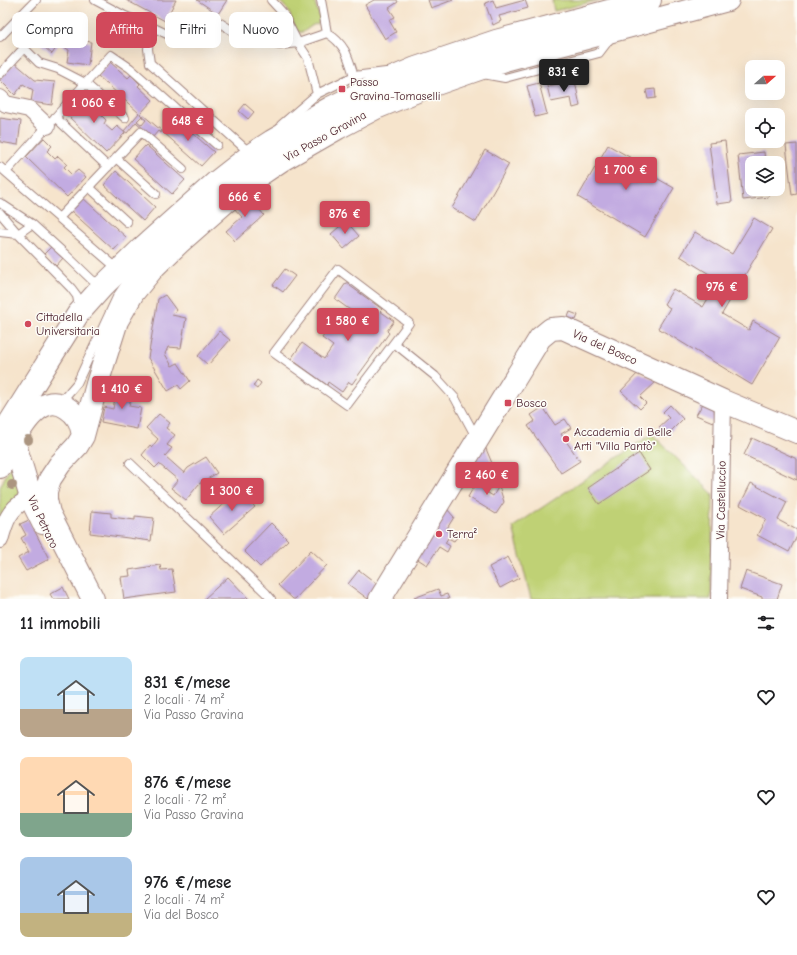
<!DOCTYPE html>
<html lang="it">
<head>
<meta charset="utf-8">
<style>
	body { margin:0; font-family:"Comic Neue",sans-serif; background:#f6f6f6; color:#202124; height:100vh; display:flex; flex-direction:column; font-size:15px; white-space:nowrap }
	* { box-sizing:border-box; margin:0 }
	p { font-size:13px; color:#757577 }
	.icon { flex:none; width:22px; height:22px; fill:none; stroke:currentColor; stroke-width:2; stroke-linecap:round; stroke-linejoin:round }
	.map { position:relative; height:599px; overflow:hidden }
	.drawer { display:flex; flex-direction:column; background:#fff; flex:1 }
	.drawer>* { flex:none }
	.guide { position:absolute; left:12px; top:12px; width:400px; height:36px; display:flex; gap:8px }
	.needle { width:26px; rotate:69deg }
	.tools { position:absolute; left:745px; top:60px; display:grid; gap:8px }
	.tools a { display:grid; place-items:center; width:40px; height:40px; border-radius:8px; background:#fff; box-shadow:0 4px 16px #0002; font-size:20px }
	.price { position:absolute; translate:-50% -34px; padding:0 9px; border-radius:4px; background:#d1495b; color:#fff; font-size:13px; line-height:26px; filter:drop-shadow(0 1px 2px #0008) }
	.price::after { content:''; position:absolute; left:50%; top:24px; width:12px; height:9px; margin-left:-6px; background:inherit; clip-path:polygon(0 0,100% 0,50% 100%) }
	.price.on { background:#222; color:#fff }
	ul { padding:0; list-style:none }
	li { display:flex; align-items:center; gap:12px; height:100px; padding:0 20px }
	li span { display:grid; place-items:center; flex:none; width:112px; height:80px; border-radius:8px; color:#555 }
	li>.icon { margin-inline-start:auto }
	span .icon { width:48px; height:48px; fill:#fffc; stroke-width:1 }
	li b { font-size:17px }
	h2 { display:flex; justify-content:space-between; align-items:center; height:48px; padding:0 20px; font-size:17px }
	.chip { padding:0 14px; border-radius:8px; background:#fff; box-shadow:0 4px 16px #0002; font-size:14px; line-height:36px }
	.chip.on { background:#d1495b; color:#fff }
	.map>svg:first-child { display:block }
</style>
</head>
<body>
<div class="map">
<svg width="797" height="599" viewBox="0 0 797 599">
	<rect width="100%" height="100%" fill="#fdfcf7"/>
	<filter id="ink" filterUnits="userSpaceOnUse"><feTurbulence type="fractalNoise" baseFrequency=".025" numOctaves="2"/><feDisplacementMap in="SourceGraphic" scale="8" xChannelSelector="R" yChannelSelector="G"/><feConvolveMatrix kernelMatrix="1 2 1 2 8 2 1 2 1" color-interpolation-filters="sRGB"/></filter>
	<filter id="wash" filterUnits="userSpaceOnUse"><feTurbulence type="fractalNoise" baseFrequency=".012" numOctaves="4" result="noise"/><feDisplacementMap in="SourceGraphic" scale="16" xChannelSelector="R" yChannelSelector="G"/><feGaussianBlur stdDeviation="0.9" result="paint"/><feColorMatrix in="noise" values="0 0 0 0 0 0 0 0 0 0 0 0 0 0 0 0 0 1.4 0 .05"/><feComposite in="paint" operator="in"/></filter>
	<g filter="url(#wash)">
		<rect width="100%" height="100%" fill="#f6e4cc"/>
		<path fill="#bfd174" stroke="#847850" d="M279,0H314L320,18L318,24L313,25L303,32H298L295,27L288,10Z
			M552,0H599L554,11Z
			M652,434L713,494L711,599H531L513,527Z
			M11,465L23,494L0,524V487Z"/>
		<g id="blocks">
			<path fill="#c2abe1" d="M126,0H176L165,21Z
				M197,0H227L218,14Z
				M374,0H397L398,2L389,8L395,17L389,20L396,32L385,39L365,5Z
				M428,0H453L431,8Z
				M493,0L496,8L525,0L528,8L499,16L501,21L493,25L485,3Z
				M52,23L71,39L91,42L88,65L67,62L69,50L59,44L52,54L35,39Z
				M110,62L128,78L131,75L140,84L138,86L153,100L140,114L142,116L137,121L142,125L146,120L142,117L143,115L162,131L161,133L158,131L153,137L136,122L127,133L124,131L139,113L98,76Z
				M15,63L35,80L55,82L52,105L31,102L33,90L23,84L15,95L0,80V78Z
				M575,81L580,106L573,108L571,98L551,102L547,86Z
				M539,83L547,114L535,117L527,86Z
				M655,89L656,98L648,99L646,90Z
				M83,94L92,102L87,107L94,115L98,112L106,120L104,124L112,131L117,126L125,133L106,153L65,113Z
				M245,104L254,112L248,119L239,111Z
				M0,118L21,121L18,145L0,142Z
				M175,118L214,152L201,166L163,132Z
				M44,138L52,146L47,151L55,159L58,156L67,164L64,167L72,175L78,170L86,177L67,197L26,157Z
				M725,141L732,202L717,204L709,143Z
				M797,144V194L792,195L786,145Z
				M146,145L185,180L172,194L133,159Z
				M608,145L640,163L637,167L674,188L645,237L578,197Z
				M485,150L509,164L476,222L452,208Z
				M764,152L765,163H752V189H768L769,197L743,200L738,155Z
				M116,171L155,207L143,221L104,185Z
				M247,195L264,215L235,241L226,231L242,217L233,207Z
				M83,198L126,237L114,250L71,211Z
				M754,218L772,229L722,314L749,330L753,321L780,337L752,385L658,328L670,308L664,304L673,289L703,307L719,280L680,256L695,232L732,254Z
				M346,221L359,236L344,249L331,234Z
				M51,247L63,258L56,266L44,254Z
				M285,269L295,276L283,292L273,285Z
				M346,283L382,309L380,311L394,321L387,331L389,333L352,384L349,382L342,392L328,382L327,385L291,359L302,343L324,359L333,346L322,338L335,319L347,327L357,315L335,299Z
				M165,295L176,310L172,315L186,318L181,348L168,347L165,354L172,366L178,363L190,381L181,389L178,385L168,391L148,358L158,299Z
				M570,312L578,315L576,320L568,317Z
				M219,331L230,340L208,365L198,356Z
				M639,372L657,381L640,397L646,403L640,409L621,391Z
				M257,380L261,383L257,389L253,386Z
				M117,386L133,389L129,406L141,408L137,429L101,422L104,407L113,409Z
				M704,402L714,407L715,423L696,415Z
				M670,405L683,419L667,435L659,427L669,418L663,412Z
				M543,407L555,425L565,419L571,428L561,434L580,461L561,473L528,426L535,421L531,415Z
				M159,414L170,423L166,428L175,435L167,445L172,448L165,456L184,473L188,468L206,457L217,473L199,484L186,500L171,488L178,480L159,464L155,468L142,455L150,445L152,447L158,439L146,428Z
				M752,438L797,459V480L744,455Z
				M484,444L494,468L489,473L474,463Z
				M639,453L650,470L599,504L588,488Z
				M480,476L491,482L485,491L493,496L499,486L504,502L496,514L468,497Z
				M751,483L787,502L778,520L797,530V536L789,552L757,535L766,519L740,505Z
				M239,490L255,507L224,534L209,517Z
				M447,509L454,517L446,530L457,537L454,541L448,538L445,543L450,546L447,552L439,547L427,565L416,558Z
				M92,511L111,513V517L135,520V516L154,518L151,541L90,533Z
				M29,520L49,559L26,571L18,558L29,552L21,538L26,535L20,524Z
				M271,523L288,540L260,567L244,551Z
				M311,550L327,565L295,599H293L278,585Z
				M508,557L519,578L500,588L489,567Z
				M160,565L161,570L172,569L176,592L124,599L121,577L130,576L129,570Z
				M359,570L377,584L368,599L348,584Z
				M746,571L782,584L777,599H762V597L740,589Z
				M228,577L249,599H204Z
				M63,587L69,599H53L50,594Z
				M438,589L441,596L447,594L449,599H414V598Z"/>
		</g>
	</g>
	<g filter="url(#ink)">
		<use href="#blocks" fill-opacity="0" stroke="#a0827c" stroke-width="1"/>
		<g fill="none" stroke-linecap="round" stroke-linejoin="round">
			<defs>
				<path id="service" d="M95,0L125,16L150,26L171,36L191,20L209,16L236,33L258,40L280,45L298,43L308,58L317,94L281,125
					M271,0L282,12L298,43L327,33L321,0
					M150,26L148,49L150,63L251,154
					M327,33C345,44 348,56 354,76
					M0,37L36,0
					M0,74L24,48L39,63L58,69L85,83L125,118
					M483,74L505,78L599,53L612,36
					M317,94L354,76L386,72
					M55,117L108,167
					M116,158L156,194
					M0,167L119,270
					M6,172L111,55L130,68L217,145
					M89,187L127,222
					M0,203L32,224L66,255L92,280L103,285
					M0,213L18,234L71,288L77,296L79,307
					M59,218L141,132L183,169
					M0,232L18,234L32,224
					M338,269L409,323L347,405L274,353Z
					M394,343L435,376L455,398L476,437
					M57,401L65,397L77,383L118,295L134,272L149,259
					M130,463L266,593L271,599"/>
				<path id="minor" d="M0,98L6,104L29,109L47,126
					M0,540C5,522 9,509 26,500L32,501
					M719,599L723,401"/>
				<path id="secondary" d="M380,599L540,338L551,329L563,328L723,401L797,432"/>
				<path id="primary" d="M0,438L78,314L104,285L141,249L215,183L252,154L272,141L330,108L383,82L416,68L496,41L650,0
					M14,441L32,501L43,523
					M0,467C11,447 36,386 67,408C78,415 81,423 83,436
					M93,599L49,513L46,500V491L50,479L60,464L77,446L83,436L97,384L117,321L133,293L155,266L179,243L245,185L282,160L338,128L376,108L422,89L505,60L728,0"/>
			</defs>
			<use href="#service" stroke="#a0827c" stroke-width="10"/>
			<use href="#minor" stroke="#a0827c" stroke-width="18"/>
			<use href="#secondary" stroke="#a0827c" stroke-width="24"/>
			<use href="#primary" stroke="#a0827c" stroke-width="24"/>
			<use href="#service" stroke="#fff" stroke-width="8"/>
			<use href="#minor" stroke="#fff" stroke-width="16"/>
			<use href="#secondary" stroke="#fff" stroke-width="22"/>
			<use href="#primary" stroke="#fff" stroke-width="22"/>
		</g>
		<g fill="#ab9580">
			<circle cx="28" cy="440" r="5"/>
			<circle cx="12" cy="485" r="5"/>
		</g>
	</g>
	<g fill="#d1495b" stroke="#fdfcf7" stroke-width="1.5">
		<rect x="338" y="85" width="8" height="8" rx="2"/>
		<circle cx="28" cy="324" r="4"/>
		<rect x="504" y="399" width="8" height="8" rx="2"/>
		<circle cx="566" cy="439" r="4"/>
		<circle cx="439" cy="534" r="4"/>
	</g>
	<g text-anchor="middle" stroke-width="3" stroke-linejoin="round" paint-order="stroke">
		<g font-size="12" fill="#4a1f2b" stroke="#fdfcf7" text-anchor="start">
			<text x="350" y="86">Passo<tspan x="350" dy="14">Gravina-Tomaselli</tspan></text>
			<text x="36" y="321">Cittadella<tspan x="36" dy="14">Universitaria</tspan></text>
			<text x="516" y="407">Bosco</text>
			<text x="574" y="436">Accademia di Belle<tspan x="574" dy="14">Arti "Villa Pantò"</tspan></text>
			<text x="447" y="538">Terra²</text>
		</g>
		<g font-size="12" fill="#4a1f2b" stroke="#fdfcf7">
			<text transform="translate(325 136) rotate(-29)" y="4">Via Passo Gravina</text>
			<text transform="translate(605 347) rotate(24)" y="4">Via del Bosco</text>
			<text transform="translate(721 500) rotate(-89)" y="4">Via Castelluccio</text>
			<text transform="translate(43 522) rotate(65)" y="4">Via Petraro</text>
		</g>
	</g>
</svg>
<div class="tools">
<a><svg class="needle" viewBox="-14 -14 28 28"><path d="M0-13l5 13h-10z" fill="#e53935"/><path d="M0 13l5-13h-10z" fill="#757577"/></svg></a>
<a><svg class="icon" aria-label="locate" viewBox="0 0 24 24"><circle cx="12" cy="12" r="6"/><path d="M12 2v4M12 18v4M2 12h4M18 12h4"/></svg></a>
<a><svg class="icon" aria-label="layers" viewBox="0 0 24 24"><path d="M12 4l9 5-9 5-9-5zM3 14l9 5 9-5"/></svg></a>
</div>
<b class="price on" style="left:564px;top:93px">831 €</b>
<b class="price" style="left:94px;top:124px">1 060 €</b>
<b class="price" style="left:188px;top:142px">648 €</b>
<b class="price" style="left:626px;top:191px">1 700 €</b>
<b class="price" style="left:245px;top:218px">666 €</b>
<b class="price" style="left:345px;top:235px">876 €</b>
<b class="price" style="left:722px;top:308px">976 €</b>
<b class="price" style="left:348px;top:342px">1 580 €</b>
<b class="price" style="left:122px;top:410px">1 410 €</b>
<b class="price" style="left:487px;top:496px">2 460 €</b>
<b class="price" style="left:232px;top:512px">1 300 €</b>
<div class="guide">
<a class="chip">Compra</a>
<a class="chip on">Affitta</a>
<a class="chip">Filtri</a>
<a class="chip">Nuovo</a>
</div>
</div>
<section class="drawer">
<h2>11 immobili<svg class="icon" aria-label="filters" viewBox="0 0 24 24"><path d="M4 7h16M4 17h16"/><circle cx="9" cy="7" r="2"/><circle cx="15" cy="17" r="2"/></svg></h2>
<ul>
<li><span style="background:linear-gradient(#bfe0f5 65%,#b9a48a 0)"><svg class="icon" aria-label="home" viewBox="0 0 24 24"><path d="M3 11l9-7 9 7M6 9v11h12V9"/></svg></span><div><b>831 €/mese</b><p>2 locali · 74 m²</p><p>Via Passo Gravina</p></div><svg class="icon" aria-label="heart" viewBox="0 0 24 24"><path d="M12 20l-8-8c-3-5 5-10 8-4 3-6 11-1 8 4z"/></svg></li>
<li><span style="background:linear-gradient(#ffd9b3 70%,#7fa58c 0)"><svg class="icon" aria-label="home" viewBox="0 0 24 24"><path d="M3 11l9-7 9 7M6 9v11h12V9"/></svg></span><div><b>876 €/mese</b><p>2 locali · 72 m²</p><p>Via Passo Gravina</p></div><svg class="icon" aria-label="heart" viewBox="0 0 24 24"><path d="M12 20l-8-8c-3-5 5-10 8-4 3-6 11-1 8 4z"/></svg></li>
<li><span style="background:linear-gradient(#a9c7e8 70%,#c2b280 0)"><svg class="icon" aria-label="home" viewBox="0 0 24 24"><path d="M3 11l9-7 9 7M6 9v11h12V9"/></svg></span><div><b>976 €/mese</b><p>2 locali · 74 m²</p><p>Via del Bosco</p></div><svg class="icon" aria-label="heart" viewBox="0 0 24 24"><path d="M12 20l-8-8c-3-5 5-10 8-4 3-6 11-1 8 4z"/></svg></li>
</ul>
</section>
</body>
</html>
